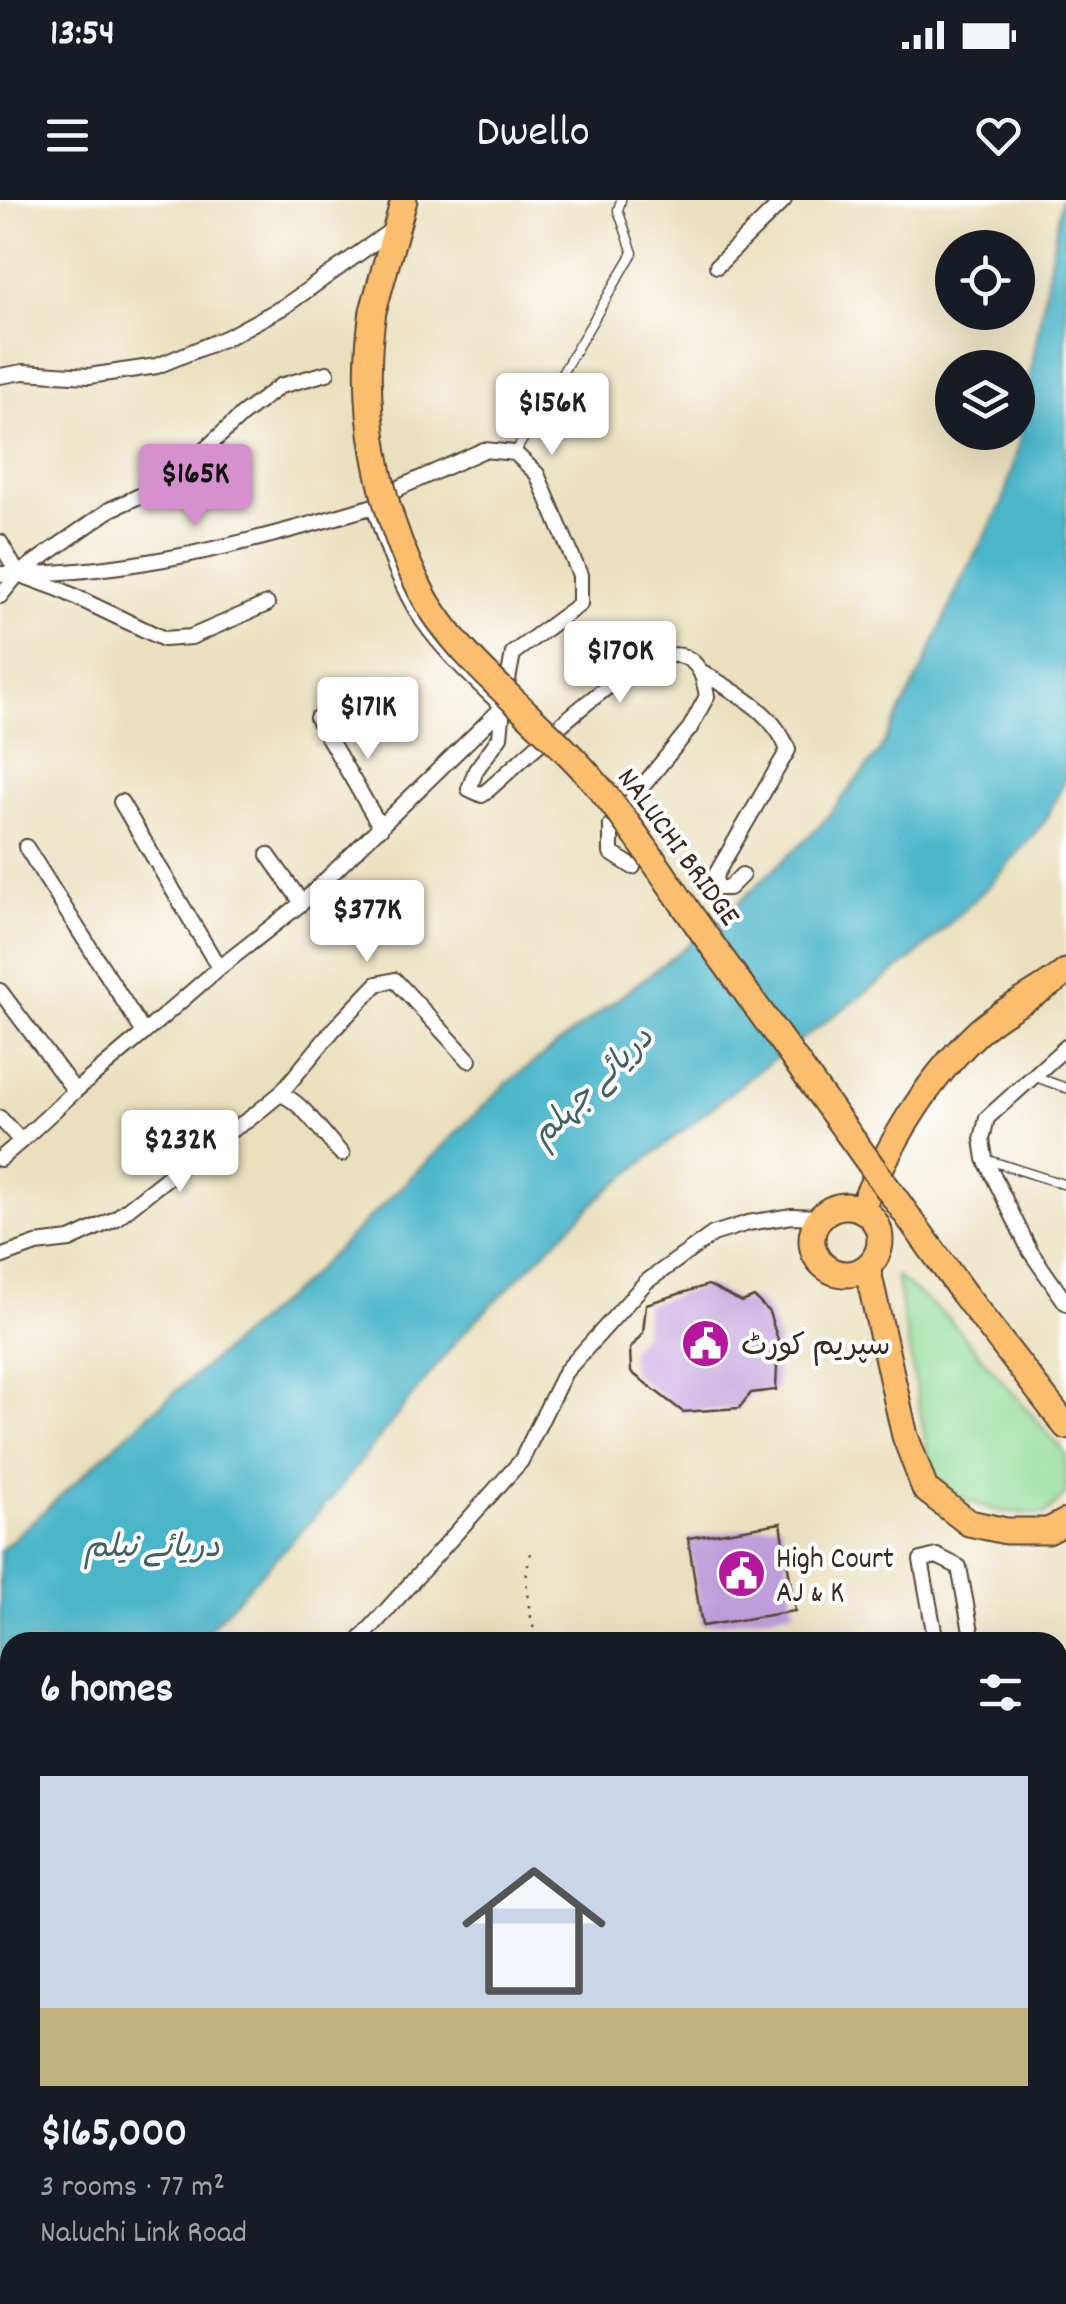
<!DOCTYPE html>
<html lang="en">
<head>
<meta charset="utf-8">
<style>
	body { margin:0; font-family:Dekko,"Playpen Sans Arabic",sans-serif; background:#20242c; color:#f1f3f6; height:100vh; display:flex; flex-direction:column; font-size:38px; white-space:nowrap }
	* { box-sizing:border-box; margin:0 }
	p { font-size:32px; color:#9ea1a6 }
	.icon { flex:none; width:55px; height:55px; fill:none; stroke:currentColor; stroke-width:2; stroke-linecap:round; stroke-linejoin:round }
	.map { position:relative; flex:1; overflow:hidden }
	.panel { position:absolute; left:0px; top:1432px; width:1068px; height:672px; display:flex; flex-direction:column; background:#171b24; border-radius:30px 30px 0 0; box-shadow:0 10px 40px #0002 }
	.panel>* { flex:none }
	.fabs { position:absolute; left:935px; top:30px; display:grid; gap:20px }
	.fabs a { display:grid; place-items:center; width:100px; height:100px; border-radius:50%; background:#171b24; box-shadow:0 10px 40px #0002; font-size:50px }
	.price { position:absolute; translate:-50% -85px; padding:0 22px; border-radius:10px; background:#fff; color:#222; font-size:32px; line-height:65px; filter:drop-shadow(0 2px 5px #0008) }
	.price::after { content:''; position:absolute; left:50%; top:60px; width:30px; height:22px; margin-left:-15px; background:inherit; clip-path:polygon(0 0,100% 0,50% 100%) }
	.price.selected { background:#d690ce; color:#111 }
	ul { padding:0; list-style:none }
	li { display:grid; align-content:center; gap:20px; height:530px; padding:0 40px }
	li span { display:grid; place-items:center; height:310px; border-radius:0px; color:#555 }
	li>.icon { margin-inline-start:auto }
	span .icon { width:180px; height:180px; fill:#fffc; stroke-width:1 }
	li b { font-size:42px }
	h2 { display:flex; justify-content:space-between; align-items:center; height:120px; padding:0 40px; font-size:42px }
	.status { display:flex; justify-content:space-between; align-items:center; height:70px; padding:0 50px; background:#171b24; direction:ltr }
	.status svg { height:28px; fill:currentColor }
	header { display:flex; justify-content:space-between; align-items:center; height:130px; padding:0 40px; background:#171b24; font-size:45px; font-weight:600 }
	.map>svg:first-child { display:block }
</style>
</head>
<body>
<div class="status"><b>13:54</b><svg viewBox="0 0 49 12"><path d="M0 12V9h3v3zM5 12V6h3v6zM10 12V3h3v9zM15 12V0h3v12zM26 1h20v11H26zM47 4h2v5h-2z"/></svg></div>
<header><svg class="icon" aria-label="menu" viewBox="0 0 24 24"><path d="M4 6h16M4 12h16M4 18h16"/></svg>Dwello<svg class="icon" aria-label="heart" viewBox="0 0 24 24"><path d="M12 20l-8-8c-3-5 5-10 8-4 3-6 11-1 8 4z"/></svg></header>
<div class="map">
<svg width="1066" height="2104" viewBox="0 0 1066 2104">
	<rect width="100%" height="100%" fill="#fff"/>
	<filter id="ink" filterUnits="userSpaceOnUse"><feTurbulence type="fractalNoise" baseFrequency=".01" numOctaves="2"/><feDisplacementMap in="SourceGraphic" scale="20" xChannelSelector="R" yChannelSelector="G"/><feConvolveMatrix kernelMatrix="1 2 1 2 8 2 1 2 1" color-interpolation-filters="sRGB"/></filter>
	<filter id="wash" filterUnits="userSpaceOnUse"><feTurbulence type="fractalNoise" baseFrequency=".0048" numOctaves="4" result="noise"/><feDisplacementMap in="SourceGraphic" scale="40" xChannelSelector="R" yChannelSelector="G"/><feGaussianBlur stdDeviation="2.25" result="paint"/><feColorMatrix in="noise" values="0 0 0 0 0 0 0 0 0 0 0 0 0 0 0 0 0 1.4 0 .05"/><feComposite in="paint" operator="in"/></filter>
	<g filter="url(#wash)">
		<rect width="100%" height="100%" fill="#eae0be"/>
		<path fill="#90dc98" stroke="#66835b" stroke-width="2.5" d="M896,1076L947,1117L1066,1254V1295L1044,1315L997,1311L954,1296L930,1267Z"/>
		<path fill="#4cb6ca" stroke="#447074" stroke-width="2.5" d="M1061,0H1066V578L1045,621L993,682L913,758L751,876L600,997L460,1136L330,1300L197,1442H10V1597L0,1603V1351L152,1212L309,1077L507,883L717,723L819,627L879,552L923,468L961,381L1002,304L1016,255Z"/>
		<g id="blocks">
			<path fill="#c09edb" d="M708,1085L742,1102L754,1097L769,1112L778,1140L776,1190L751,1193L739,1208L683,1212L631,1172L630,1149L643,1133L646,1104Z
				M781,1323L795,1411L702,1426L688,1338Z"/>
		</g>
	</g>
	<g filter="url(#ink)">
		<use href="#blocks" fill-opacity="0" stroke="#554536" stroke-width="2.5"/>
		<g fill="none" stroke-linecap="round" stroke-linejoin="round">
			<defs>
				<path id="lane" d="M515,253L633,53L618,10L621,0
					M1033,876L1066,888
					M985,959L1066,985
					M316,2095L321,2104
					M411,2095L418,2104"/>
				<path id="street" d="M717,66L784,0
					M0,176L23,172L89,176L157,166L228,137L285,106L393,29
					M0,342L18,374L59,389L164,439L191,437L267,404
					M0,374C127,376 253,342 374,306
					M0,396L18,374L111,309L170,282L242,215L280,186L327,173
					M702,472C736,493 774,512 788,550L715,676L717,688H729L742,675
					M317,518L381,628
					M121,602L219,768L144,833
					M302,703L503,507L513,453L580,404V375L537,274L515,253L484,250L401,287L374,306C386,345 400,387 423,421C445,453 476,481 503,507L500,537L476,570L469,589L482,595C517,567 641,438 685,457C701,464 704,480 707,496L690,528L611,625V653L633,667
					M219,768L302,703L268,655
					M0,791L75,891L144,833L26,647
					M1066,847L987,918L982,939L985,959L1030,1051L1066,1103
					M280,894L333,830L377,784L395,780L469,860
					M0,918L21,941L75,891
					M0,959L21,941
					M0,1057L36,1044L70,1040L115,1019L215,940L248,920L280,894C304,902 323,936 342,954
					M358,1442L521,1261L565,1172L646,1082L713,1034L748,1023L792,1016L821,1017
					M936,1442L921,1360L937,1356L959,1367L973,1442
					M1058,1599L1066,1598
					M1058,1626L1066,1625
					M0,1706L10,1700
					M0,1879L10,1897
					M1058,1914L1066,1912
					M1058,1933L1066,1979
					M0,1949L10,1943
					M1058,2050L1066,2048
					M0,2067L10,2062
					M121,2095L126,2104
					M218,2095L222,2104
					M1037,2095L1043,2104"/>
				<path id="highway" d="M373,111L404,0
					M812 1040a34 34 0 1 1 68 0a34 34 0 1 1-68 0Z
					M861,1009C890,944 924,883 976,834C1002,809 1038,795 1066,772
					M867,1067L905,1236L925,1289L969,1323L1006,1331H1048L1066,1322
					M964,1094L1066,1226"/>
			</defs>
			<use href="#lane" stroke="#554536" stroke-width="11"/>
			<use href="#street" stroke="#554536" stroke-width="18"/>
			<use href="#highway" stroke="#554536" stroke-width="29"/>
			<path stroke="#554536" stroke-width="2.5" stroke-dasharray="2.5 8" stroke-linecap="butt" d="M531,1353C521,1381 530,1414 537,1442"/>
			<use href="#lane" stroke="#fff" stroke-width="8"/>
			<use href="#street" stroke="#fff" stroke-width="14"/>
			<use href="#highway" stroke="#fbbe6e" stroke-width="25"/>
			<defs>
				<path id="highway-bridge" d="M373,111C359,206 377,303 420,389C454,458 542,520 592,579C636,630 672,690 712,745C796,861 880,977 964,1094"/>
			</defs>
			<use href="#highway-bridge" stroke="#554536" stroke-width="29" stroke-linecap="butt"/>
			<use href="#highway-bridge" stroke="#fbbe6e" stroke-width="25"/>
		</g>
	</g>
	<defs>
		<symbol id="civic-disc" viewBox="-11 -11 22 22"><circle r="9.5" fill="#b5179e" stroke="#fff"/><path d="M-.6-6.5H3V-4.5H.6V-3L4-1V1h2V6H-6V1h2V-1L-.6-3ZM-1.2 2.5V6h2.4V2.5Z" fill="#fff"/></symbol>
	</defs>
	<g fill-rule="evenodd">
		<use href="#civic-disc" x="678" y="1116" width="55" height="55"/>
		<use href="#civic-disc" x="714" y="1346" width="55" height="55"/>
	</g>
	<g text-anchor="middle" stroke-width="8" stroke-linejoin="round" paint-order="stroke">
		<g font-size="30" fill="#3b2a1e" stroke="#fff">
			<text transform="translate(680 646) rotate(54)" y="10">NALUCHI BRIDGE</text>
		</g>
		<g font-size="30" fill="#3b2a1e" stroke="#fff" text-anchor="start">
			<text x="741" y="1154">سپریم کورٹ</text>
			<text x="776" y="1367">High Court<tspan x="776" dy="34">AJ &amp; K</tspan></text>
		</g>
		<g font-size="32" font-style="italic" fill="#426263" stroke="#fff">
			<text transform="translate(591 885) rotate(-44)" y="11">دریائے جہلم</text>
			<text x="152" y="1356">دریائے نیلم</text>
		</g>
	</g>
</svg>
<div class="fabs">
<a><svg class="icon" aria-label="locate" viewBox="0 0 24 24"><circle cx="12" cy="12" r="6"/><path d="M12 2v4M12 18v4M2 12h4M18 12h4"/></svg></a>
<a><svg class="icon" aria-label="layers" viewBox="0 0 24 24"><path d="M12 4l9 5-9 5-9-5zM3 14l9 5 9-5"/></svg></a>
</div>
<b class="price" style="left:552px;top:258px">$156K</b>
<b class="price selected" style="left:195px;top:329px">$165K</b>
<b class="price" style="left:620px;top:506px">$170K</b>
<b class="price" style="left:368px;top:562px">$171K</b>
<b class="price" style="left:367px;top:765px">$377K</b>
<b class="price" style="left:180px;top:995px">$232K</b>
<section class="panel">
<h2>6 homes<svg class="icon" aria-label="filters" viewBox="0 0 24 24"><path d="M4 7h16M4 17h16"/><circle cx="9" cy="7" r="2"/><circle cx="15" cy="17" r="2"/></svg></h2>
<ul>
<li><span style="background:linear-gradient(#c9d6e8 75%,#c2b280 0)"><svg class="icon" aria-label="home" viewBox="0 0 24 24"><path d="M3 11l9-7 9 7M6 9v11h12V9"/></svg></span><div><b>$165,000</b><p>3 rooms · 77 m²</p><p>Naluchi Link Road</p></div></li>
</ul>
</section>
</div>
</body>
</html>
